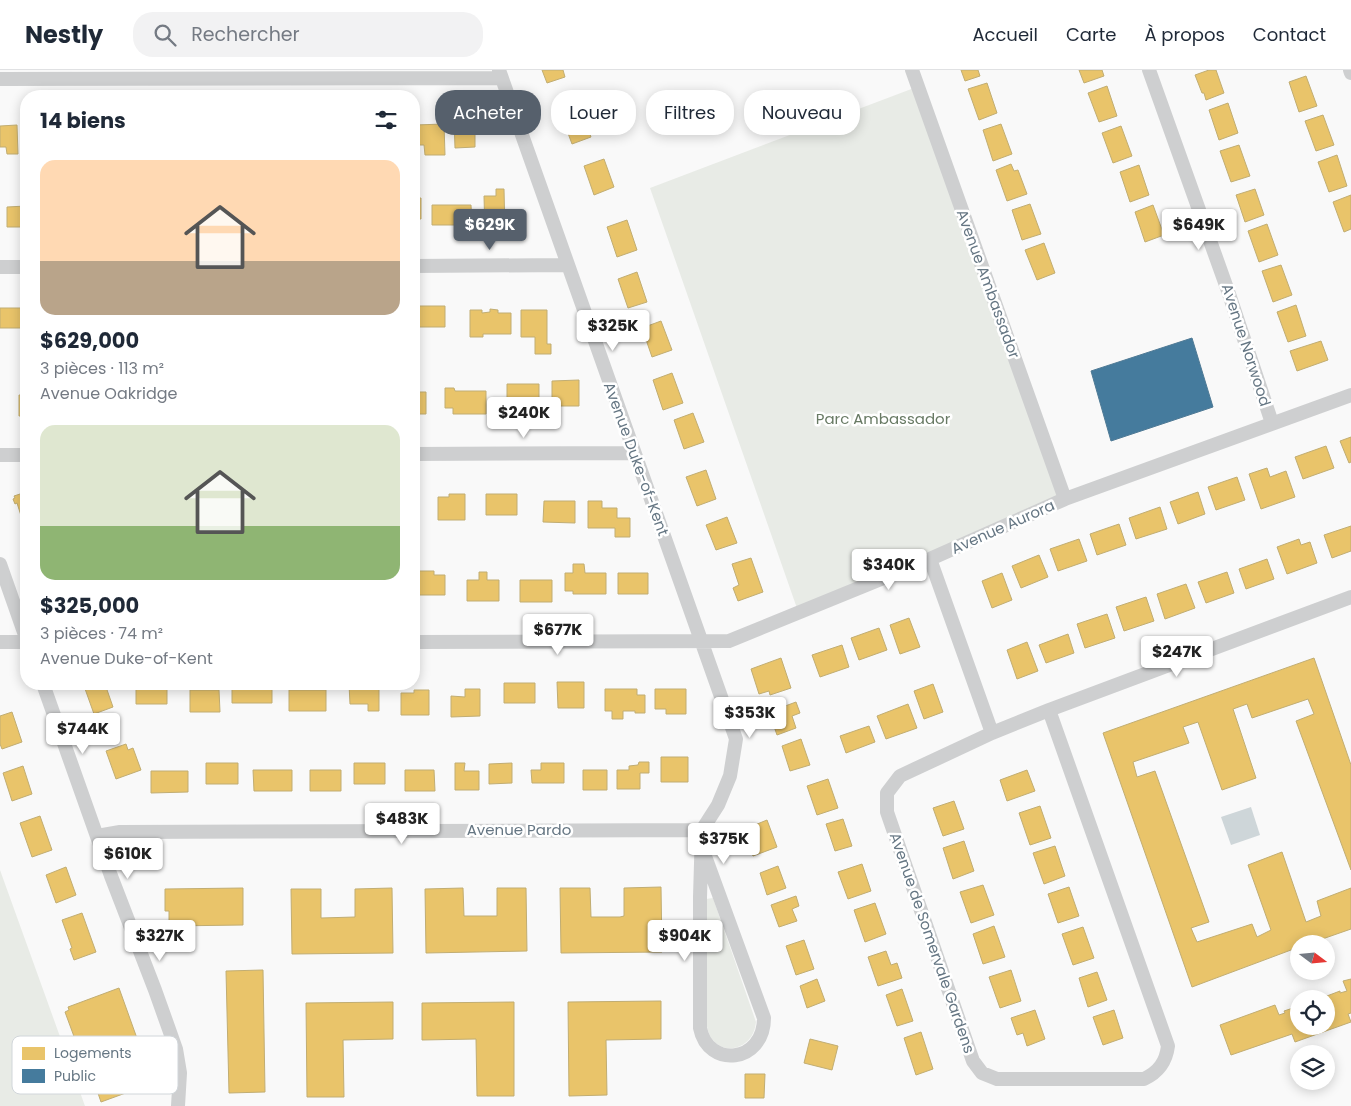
<!DOCTYPE html>
<html lang="fr">
<head>
<meta charset="utf-8">
<style>
	body { margin:0; font-family:Poppins,sans-serif; background:#f2f2f3; color:#1f2937; height:100vh; display:flex; flex-direction:column; font-size:19px; white-space:nowrap }
	* { box-sizing:border-box; margin:0 }
	p { font-size:16px; color:#747a83 }
	.icon { flex:none; width:28px; height:28px; fill:none; stroke:currentColor; stroke-width:2; stroke-linecap:round; stroke-linejoin:round }
	.map { position:relative; flex:1; overflow:hidden }
	.panel { position:absolute; left:20px; top:20px; width:400px; height:600px; display:flex; flex-direction:column; background:#fff; border-radius:20px; box-shadow:0 2px 12px #0003 }
	.panel>* { flex:none }
	.banner { position:absolute; left:435px; top:20px; width:475px; height:45px; display:flex; gap:10px }
	.needle { width:32px; rotate:106deg }
	.buttons { position:absolute; left:1290px; top:865px; display:grid; gap:10px }
	.buttons a { display:grid; place-items:center; width:45px; height:45px; border-radius:50%; background:#fff; box-shadow:0 2px 12px #0003; font-size:25px }
	.price { position:absolute; translate:-50% -42px; padding:0 11px; border-radius:5px; background:#fff; color:#222; font-size:16px; line-height:32px; filter:drop-shadow(0 1px 2px #0008) }
	.price::after { content:''; position:absolute; left:50%; top:30px; width:15px; height:11px; margin-left:-8px; background:inherit; clip-path:polygon(0 0,100% 0,50% 100%) }
	.price.current { background:#56606c; color:#fff }
	ul { padding:0; list-style:none }
	li { display:grid; align-content:center; gap:10px; height:265px; padding:0 20px }
	li span { display:grid; place-items:center; height:155px; border-radius:15px; color:#555 }
	li>.icon { margin-inline-start:auto }
	span .icon { width:90px; height:90px; fill:#fffc; stroke-width:1 }
	li b { font-size:21px }
	h2 { display:flex; justify-content:space-between; align-items:center; height:60px; padding:0 20px; font-size:21px }
	.chip { padding:0 18px; border-radius:20px; background:#fff; box-shadow:0 2px 12px #0003; font-size:18px; line-height:45px }
	.chip.current { background:#56606c; color:#fff }
	header { display:flex; align-items:center; gap:30px; box-sizing:border-box; height:70px; padding:0 25px; background:#fff; border-bottom:1px solid #e0e1e3 }
	header strong { font-size:24px }
	nav { display:flex; gap:28px; margin-inline-start:auto; font-size:18px }
	.search { width:350px; height:45px; background:#f2f2f3; display:flex; align-items:center; gap:12px; box-sizing:border-box; padding:0 18px; border-radius:20px; color:#747a83; font-size:19px }
	.map>svg:first-child { display:block }
</style>
</head>
<body>
<header>
<strong>Nestly</strong>
<div class="search"><svg class="icon" aria-label="search" viewBox="0 0 24 24"><circle cx="10" cy="10" r="6"/><path d="M15 15l6 6"/></svg>Rechercher</div>
<nav><a>Accueil</a><a>Carte</a><a>À propos</a><a>Contact</a></nav>
</header>
<div class="map">
<svg width="1351" height="1036" viewBox="0 0 1351 1036">
	<rect width="100%" height="100%" fill="#f9f9f9"/>
	<path fill="#e8ebe6" d="M914,18L1065,429L799,544L650,118Z
		M0,800L85,1036H0Z
		M713,828L756,952C753,984 713,988 707,957L706,829Z"/>
	<path fill="#ced6d9" d="M1251,737L1260,765L1231,775L1221,747Z"/>
	<path fill="#e9c46a" stroke="#c1ad72" d="M542,0H563L565,7L547,13Z
		M961,0H978L980,6L965,11Z
		M1079,0H1102L1104,6L1084,13Z
		M1209,0H1216L1224,23L1206,30L1204,23H1202L1195,5Z
		M1306,6L1317,36L1299,42L1289,12Z
		M987,13L997,43L979,50L968,19Z
		M1107,16L1117,46L1099,52L1088,23Z
		M1228,33L1238,63L1219,70L1209,40Z
		M581,40L591,67L572,74L562,47Z
		M1323,45L1334,75L1316,81L1305,51Z
		M475,47V77L455,78L454,48Z
		M444,54L445,85H425L424,75H416L415,55Z
		M1001,54L1012,84L993,91L983,60Z
		M17,55L18,84H7L6,77H0V56Z
		M1121,56L1132,86L1113,93L1102,63Z
		M1239,75L1250,106L1231,112L1220,81Z
		M1337,85L1347,116L1329,122L1318,92Z
		M604,89L614,117L594,125L584,96Z
		M1011,94L1014,101L1018,100L1027,124L1007,131L996,100Z
		M1139,95L1149,125L1130,132L1120,102Z
		M496,119H504L505,164H485L484,126H496Z
		M1255,119L1264,145L1245,152L1236,125Z
		M1351,125V159L1344,162L1333,132Z
		M414,128H421V149H414Z
		M1030,134L1041,164L1022,170L1012,140Z
		M432,135H471L472,155H432Z
		M1153,135L1164,165L1145,172L1135,142Z
		M26,136V157H7V137Z
		M627,150L637,180L617,187L607,157Z
		M1267,154L1278,185L1259,192L1248,161Z
		M1044,173L1055,203L1037,210L1025,180Z
		M1281,195L1292,225L1273,232L1262,201Z
		M637,202L647,232L628,238L618,209Z
		M1296,235L1306,266L1288,272L1277,242Z
		M416,236H445V257H416Z
		M0,238H26V258H0Z
		M490,239L498,240V243H511V264H483V267H470V240H482V243L490,242Z
		M521,240H547V274H551V284H535V267H521Z
		M661,251L672,280L652,287L642,258Z
		M1321,271L1328,290L1297,301L1290,281Z
		M672,303L683,333L663,340L653,310Z
		M579,310V336H552V311Z
		M507,314H539V337H507Z
		M445,318H454L455,321H486V344H453V338H445Z
		M414,322H426V344H414Z
		M19,325H26V346H19Z
		M693,343L704,372L684,379L674,350Z
		M1351,367V392L1349,393L1340,371Z
		M1326,376L1334,398L1303,409L1295,387Z
		M1267,398L1270,407L1286,401L1295,427L1261,439L1249,404Z
		M706,400L716,429L697,436L686,407Z
		M1237,407L1245,430L1216,440L1208,417Z
		M26,422V454L24,455L17,433L15,434L13,429L15,428L14,426Z
		M1198,422L1205,444L1178,454L1170,432Z
		M449,424H465V450H438V427H449Z
		M486,424H517V445H486Z
		M544,431H575V453L543,452Z
		M588,431H602V438H617V448H630V467H615V458H588Z
		M1160,437L1167,459L1136,469L1129,448Z
		M727,447L737,473L716,480L706,455Z
		M1119,454L1126,475L1097,485L1090,464Z
		M1351,456V481L1332,488L1324,465Z
		M1079,469L1087,491L1058,501L1050,479Z
		M1299,469L1301,475L1310,472L1317,493L1287,504L1277,477Z
		M1039,485L1048,507L1021,518L1012,496Z
		M751,488L763,522L738,531L733,518L739,515L732,494Z
		M1267,489L1274,509L1246,519L1239,499Z
		M573,494H584L585,503H606V524H573V521H565V503H573Z
		M414,501H434V505H445V525H414Z
		M479,502H487V510H499V531H467V510H479Z
		M1227,502L1234,523L1206,533L1198,512Z
		M618,503H648V524H618Z
		M1002,503L1012,530L992,538L982,511Z
		M520,510H552V532H520Z
		M1186,514L1195,538L1165,549L1157,524Z
		M1146,527L1154,551L1124,561L1116,537Z
		M1107,544L1115,568L1085,578L1077,554Z
		M909,548L920,577L900,584L890,555Z
		M879,558L887,580L859,590L851,568Z
		M1068,564L1074,583L1046,593L1039,575Z
		M1027,572L1038,601L1017,609L1007,580Z
		M842,575L849,597L820,607L812,585Z
		M781,588L791,618L770,625L769,621L759,624L751,599Z
		M1314,588L1351,695V800L1296,651L1314,644L1308,629L1252,648L1247,634L1233,639L1256,708L1222,720L1198,652L1183,657L1189,673L1133,692L1137,707L1155,701L1209,852L1191,858L1197,872L1252,854L1257,867L1271,860L1248,795L1282,782L1306,852L1321,846L1317,831L1351,818V859L1308,874H1299V877L1192,917L1103,663Z
		M557,612H584V638H558Z
		M504,613H535V633H504Z
		M91,614H105L113,637L94,644L84,616Z
		M136,614H167V634H136Z
		M349,614H379V641H368V634H350Z
		M933,614L943,642L924,649L914,621Z
		M232,615H272V633H232Z
		M465,619H480V646L451,647V626L465,627Z
		M605,619H637V625H645V643H635V641H623V649H612V641H605Z
		M655,619H686V644H666V639H655Z
		M190,620H219L220,642H190Z
		M289,620H326V641H289Z
		M414,620H429V645H401V623H414Z
		M796,632L800,643L792,646L796,658L777,665L769,642Z
		M908,634L917,658L886,669L877,646Z
		M12,642L22,672L2,679L0,674V646Z
		M869,656L875,672L846,683L840,666Z
		M801,669L810,695L790,701L782,676Z
		M126,674L128,680L133,678L141,700L116,709L106,681Z
		M661,687H688V712H661Z
		M639,692H649V703H640V719H617V700H629V696L638,695Z
		M206,693H238V714H206Z
		M354,693H385V714H354Z
		M455,693H465L464,701H479V720H455Z
		M512,693V713L489,714V694Z
		M541,693H564V713H532L531,700H541Z
		M23,696L32,724L12,731L3,703Z
		M253,700H292V721H254Z
		M310,700H341V721H310Z
		M405,700H434L435,721H405Z
		M583,700H607V720H583Z
		M1027,700L1035,721L1007,731L1000,710Z
		M151,701H188V722L151,723Z
		M828,709L838,738L817,745L807,716Z
		M954,731L964,759L943,766L933,738Z
		M1040,736L1051,768L1030,775L1019,743Z
		M40,746L52,780L32,787L20,753Z
		M843,749L852,776L835,781L826,754Z
		M767,750L777,777L753,786L748,772L754,770L750,757Z
		M964,771L974,801L953,809L943,778Z
		M1055,776L1065,806L1044,814L1033,783Z
		M862,794L871,821L848,829L838,802Z
		M778,796L786,818L767,825L760,803Z
		M66,797L76,825L56,833L46,805Z
		M983,815L994,845L971,853L960,822Z
		M661,817L662,882L561,883L560,818H590L591,847H620L624,846V818Z
		M1069,817L1079,846L1058,853L1048,824Z
		M243,818V855L169,856V841H165V819Z
		M392,818L393,883L292,884L291,819H321V848L355,847V819Z
		M463,818L464,846H497V818H526L527,881L426,883L425,819Z
		M796,826L799,836L792,839L797,851L779,857L771,835Z
		M875,833L886,864L865,872L854,840Z
		M82,843L96,882L74,890L70,879L72,878L62,850Z
		M994,856L1005,887L983,894L973,864Z
		M1083,857L1094,888L1073,895L1062,864Z
		M804,870L814,899L796,905L786,876Z
		M886,881L891,895L897,893L902,908L878,916L868,887Z
		M263,900L265,1022L229,1023L226,901Z
		M1011,900L1021,931L1000,938L989,907Z
		M1097,902L1107,930L1088,937L1079,908Z
		M817,909L825,931L807,938L800,916Z
		M1351,909V943L1348,944L1351,952L1295,972L1292,964L1231,985L1220,955L1275,935L1279,945L1285,943L1284,941L1299,936V956H1326V929H1319L1340,921V923L1347,921L1343,911Z
		M119,918L153,1013L101,1032L83,979L79,980L65,942L69,940L68,937Z
		M902,919L913,951L897,956L886,925Z
		M661,931V969L606,970L607,1025L569,1026L568,932Z
		M393,932V969L343,970L344,1027H307L306,933Z
		M514,932V1026H477L476,969L422,970V933Z
		M1035,940L1045,969L1027,976L1023,963L1017,965L1011,948Z
		M1114,940L1123,968L1103,975L1093,947Z
		M921,962L933,999L916,1005L904,968Z
		M810,969L838,976L832,1000L804,993Z
		M745,1004H765L764,1028H745Z"/>
	<path fill="#457b9d" stroke="#4f7a95" d="M1192,268L1213,337L1111,371L1091,301Z"/>
	<g fill="none" stroke-linecap="round" stroke-linejoin="round">
		<path stroke="#cecfd0" stroke-width="14" d="M499,0L736,669L730,706L718,735L702,760L700,827V958C708,999 764,993 764,948L702,778
			M912,0L1065,429
			M1149,0L1228,221L1272,353
			M1350,0L1351,3
			M0,9L501,8
			M414,196L567,195
			M0,197H26
			M414,384L634,383
			M0,385H26
			M930,489L992,663
			M0,494L26,568
			M0,572H26
			M414,572L729,571L930,489L1065,429L1351,325
			M43,614L111,806L155,920L176,979L180,1003L178,1036
			M1049,640L1168,976C1166,992 1159,1002 1144,1009H997L982,1003L973,991L887,742V723L900,706L992,663L1049,640L1351,527
			M97,766L120,762L702,760"/>
	</g>
	<g text-anchor="middle" stroke-width="5" stroke-linejoin="round" paint-order="stroke">
		<g font-size="15" fill="#657683" stroke="#fff">
			<text transform="translate(988 214) rotate(70)" y="5">Avenue Ambassador</text>
			<text transform="translate(1246 275) rotate(72)" y="5">Avenue Norwood</text>
			<text transform="translate(636 389) rotate(70)" y="5">Avenue Duke-of-Kent</text>
			<text transform="translate(1003 457) rotate(-24)" y="5">Avenue Aurora</text>
			<text x="519" y="765">Avenue Pardo</text>
			<text transform="translate(932 873) rotate(71)" y="5">Avenue de Somervale Gardens</text>
		</g>
		<g font-size="15" fill="#687a64" stroke="#fff">
			<text x="883" y="354">Parc Ambassador</text>
		</g>
	</g>
	<rect x="12" y="966" width="166" height="58" rx="8" fill="#fff" stroke="#d1d6da" stroke-width="1"/>
	<rect x="22" y="977" width="23" height="13" fill="#e9c46a"/>
	<rect x="22" y="999" width="23" height="14" fill="#457b9d"/>
	<g font-size="14" fill="#657683">
		<text x="54" y="988">Logements</text>
		<text x="54" y="1011">Public</text>
	</g>
</svg>
<div class="buttons">
<a><svg class="needle" viewBox="-14 -14 28 28"><path d="M0-13l5 13h-10z" fill="#e53935"/><path d="M0 13l5-13h-10z" fill="#747a83"/></svg></a>
<a><svg class="icon" aria-label="locate" viewBox="0 0 24 24"><circle cx="12" cy="12" r="6"/><path d="M12 2v4M12 18v4M2 12h4M18 12h4"/></svg></a>
<a><svg class="icon" aria-label="layers" viewBox="0 0 24 24"><path d="M12 4l9 5-9 5-9-5zM3 14l9 5 9-5"/></svg></a>
</div>
<b class="price current" style="left:490px;top:181px">$629K</b>
<b class="price" style="left:1199px;top:181px">$649K</b>
<b class="price" style="left:613px;top:282px">$325K</b>
<b class="price" style="left:524px;top:369px">$240K</b>
<b class="price" style="left:889px;top:521px">$340K</b>
<b class="price" style="left:558px;top:586px">$677K</b>
<b class="price" style="left:1177px;top:608px">$247K</b>
<b class="price" style="left:750px;top:669px">$353K</b>
<b class="price" style="left:83px;top:685px">$744K</b>
<b class="price" style="left:402px;top:775px">$483K</b>
<b class="price" style="left:724px;top:795px">$375K</b>
<b class="price" style="left:128px;top:810px">$610K</b>
<b class="price" style="left:160px;top:892px">$327K</b>
<b class="price" style="left:685px;top:892px">$904K</b>
<div class="banner">
<a class="chip current">Acheter</a>
<a class="chip">Louer</a>
<a class="chip">Filtres</a>
<a class="chip">Nouveau</a>
</div>
<section class="panel">
<h2>14 biens<svg class="icon" aria-label="filters" viewBox="0 0 24 24"><path d="M4 7h16M4 17h16"/><circle cx="9" cy="7" r="2"/><circle cx="15" cy="17" r="2"/></svg></h2>
<ul>
<li><span style="background:linear-gradient(#ffd9b3 65%,#b9a48a 0)"><svg class="icon" aria-label="home" viewBox="0 0 24 24"><path d="M3 11l9-7 9 7M6 9v11h12V9"/></svg></span><div><b>$629,000</b><p>3 pièces · 113 m²</p><p>Avenue Oakridge</p></div></li>
<li><span style="background:linear-gradient(#dfe7d0 65%,#8fb573 0)"><svg class="icon" aria-label="home" viewBox="0 0 24 24"><path d="M3 11l9-7 9 7M6 9v11h12V9"/></svg></span><div><b>$325,000</b><p>3 pièces · 74 m²</p><p>Avenue Duke-of-Kent</p></div></li>
</ul>
</section>
</div>
</body>
</html>
